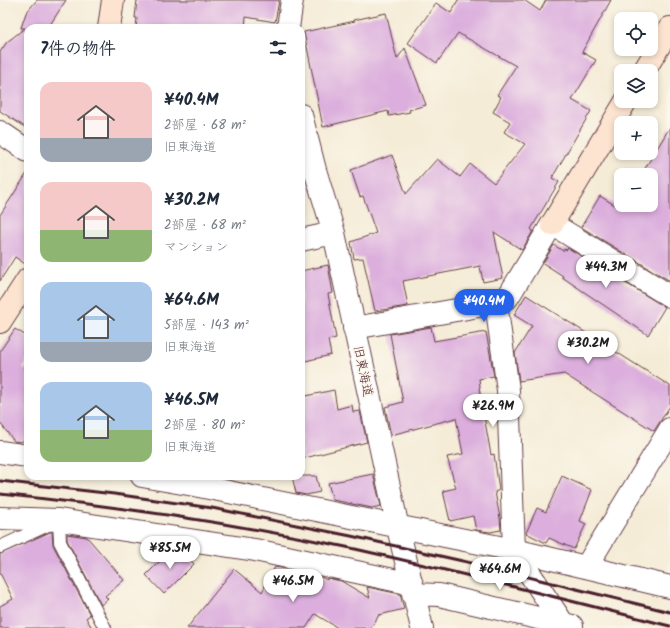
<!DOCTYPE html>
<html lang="ja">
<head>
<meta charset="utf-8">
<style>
	body { margin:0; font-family:Kalam,"Klee One",sans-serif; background:#f6f6f7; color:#1f2937; height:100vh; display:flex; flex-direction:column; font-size:15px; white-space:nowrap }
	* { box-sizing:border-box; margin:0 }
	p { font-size:13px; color:#747a83 }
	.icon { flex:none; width:22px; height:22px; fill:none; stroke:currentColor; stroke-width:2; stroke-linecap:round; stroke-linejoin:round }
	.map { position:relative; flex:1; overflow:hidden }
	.details { position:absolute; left:24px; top:24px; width:281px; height:456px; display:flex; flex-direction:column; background:#fff; border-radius:12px; box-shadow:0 2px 6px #0003 }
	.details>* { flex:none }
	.fabs { position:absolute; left:614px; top:12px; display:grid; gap:8px }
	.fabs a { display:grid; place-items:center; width:44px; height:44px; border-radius:8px; background:#fff; box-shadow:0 2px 6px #0003; font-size:20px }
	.price { position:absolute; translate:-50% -34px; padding:0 9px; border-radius:14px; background:#fff; color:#222; font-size:13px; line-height:26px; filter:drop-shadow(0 1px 2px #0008) }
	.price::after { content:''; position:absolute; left:50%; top:24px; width:12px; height:9px; margin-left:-6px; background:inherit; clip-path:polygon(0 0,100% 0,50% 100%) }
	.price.selected { background:#2563eb; color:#fff }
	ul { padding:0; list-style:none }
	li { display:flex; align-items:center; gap:12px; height:100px; padding:0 16px }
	li span { display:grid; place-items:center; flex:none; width:112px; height:80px; border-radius:12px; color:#555 }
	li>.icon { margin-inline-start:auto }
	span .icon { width:48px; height:48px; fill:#fffc; stroke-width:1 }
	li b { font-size:17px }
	h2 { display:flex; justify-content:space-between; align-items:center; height:48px; padding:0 16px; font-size:17px }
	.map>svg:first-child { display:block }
</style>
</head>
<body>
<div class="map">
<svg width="670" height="628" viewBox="0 0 670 628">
	<rect width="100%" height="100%" fill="#fbf7ec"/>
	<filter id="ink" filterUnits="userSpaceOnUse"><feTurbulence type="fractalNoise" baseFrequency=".025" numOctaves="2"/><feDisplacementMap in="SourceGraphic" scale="8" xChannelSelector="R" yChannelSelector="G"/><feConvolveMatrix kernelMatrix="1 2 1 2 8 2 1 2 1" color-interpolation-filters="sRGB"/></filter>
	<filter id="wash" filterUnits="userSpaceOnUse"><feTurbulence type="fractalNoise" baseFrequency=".012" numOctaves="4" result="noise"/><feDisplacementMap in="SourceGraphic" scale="16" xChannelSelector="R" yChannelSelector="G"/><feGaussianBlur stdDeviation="0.9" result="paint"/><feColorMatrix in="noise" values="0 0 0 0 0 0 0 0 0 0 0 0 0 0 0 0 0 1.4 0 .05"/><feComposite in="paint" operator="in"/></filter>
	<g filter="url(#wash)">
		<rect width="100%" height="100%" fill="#f5ecd7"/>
		<g id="blocks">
			<path fill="#dbaedd" d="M37,0H66L48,28H28V129L0,111V52L7,42L25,28H21L26,13Z
				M137,0H279L275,22L246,17L245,28H136L137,18H135Z
				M458,0H524L540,11L546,0H611L582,52L596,60L572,100L591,111L552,178L559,182L531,229L533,231L522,250L494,232L503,278L483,282L480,266L403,281L408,306L375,311L363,258L354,259L351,242L376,233L363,196L360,197L351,170L392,155L406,194L437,159L460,177L470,164L494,183L525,144L504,132L510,122L493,112L501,97L497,95L516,66L458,33L437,63L408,43L436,3L451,13Z
				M386,13L397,59L405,48L426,105L409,110L410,112L389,116L388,111L323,127L304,32L355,21L354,20Z
				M670,127V281L581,227L600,196L621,209L623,205H651V175H641Z
				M28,172V266L15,257L0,281V215Z
				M554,245L563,251L564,249L567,250L568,248L665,307L648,335L562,277L563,276L543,263Z
				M328,265L333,293L328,294L336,338L328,340L331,355L301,362V271Z
				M526,295L670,386V406L654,431L564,374L519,381L515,353L532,326L514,315Z
				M431,327L434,341L486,332L494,376L479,379L480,387L479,388L491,455L494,454L499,490L495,492L500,518L501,530L490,532L476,530L473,516L450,521L443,491L456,488L447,457L463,454L456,418L391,435L385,407L403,402L390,334Z
				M15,329L28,337V358L23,367L28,372V438L21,442L14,441L0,423V351Z
				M334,390L337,409L352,405L353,412L360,411L367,442L301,459V397Z
				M373,474L381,506L372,508L333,500L328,483Z
				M292,476H316L320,492L306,495L296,493Z
				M562,476L592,490L580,521L586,524L574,549L549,538L546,543L526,533L537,508L546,512Z
				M50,532H52L53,545L90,615L86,618L92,628H0V606L13,599L0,573V554Z
				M67,534L87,537L124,580L105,596L108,599L101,605L67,540Z
				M171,550L182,551L194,564L164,594L146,575Z
				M275,567L286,569L299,576L301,573L323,578L327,580V578L341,581L370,598L367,587L400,594L404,609L379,615L371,628H338L315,614L306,628H187L234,569L262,592Z"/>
		</g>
	</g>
	<g filter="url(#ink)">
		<use href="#blocks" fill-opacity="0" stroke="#643e45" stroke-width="1"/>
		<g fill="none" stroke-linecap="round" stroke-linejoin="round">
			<defs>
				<path id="lane" d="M0,547L59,520L60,542L105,628"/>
				<path id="street" d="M288,28L292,0
					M301,115L315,170L334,233L398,528L422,628
					M0,132L28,151
					M301,240L334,233
					M496,303L508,390L514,550L566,628
					M354,328L496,303L508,297L552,224L670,296
					M0,452L28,456
					M142,476L194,485L514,550L670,587
					M0,518L59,520L255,550L412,584
					M586,567L670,429
					M413,594L439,595L572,626"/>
				<path id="secondary" d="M109,28L113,0
					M644,71L670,28
					M552,224L626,101
					M0,322L28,279"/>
			</defs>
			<use href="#lane" stroke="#643e45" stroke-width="14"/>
			<use href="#street" stroke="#643e45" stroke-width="24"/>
			<use href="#secondary" stroke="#643e45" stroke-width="24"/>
			<use href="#lane" stroke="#fff" stroke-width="12"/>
			<use href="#street" stroke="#fff" stroke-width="22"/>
			<use href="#secondary" stroke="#fde4d0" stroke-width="22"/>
			<path stroke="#4a1f2b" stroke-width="3" d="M0,481L114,494L212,508L351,536L467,562L670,612
				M0,494C116,506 232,523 346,547C455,571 562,599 670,626"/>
		</g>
	</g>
	<g text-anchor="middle" stroke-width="3.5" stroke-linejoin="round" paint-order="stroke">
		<g font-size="13" fill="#4a1f2b" stroke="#fbf7ec">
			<text transform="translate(364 371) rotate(78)" y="5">旧東海道</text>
		</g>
	</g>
</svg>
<div class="fabs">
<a><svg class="icon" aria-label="locate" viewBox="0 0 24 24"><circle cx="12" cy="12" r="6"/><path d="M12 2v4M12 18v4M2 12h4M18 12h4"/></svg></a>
<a><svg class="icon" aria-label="layers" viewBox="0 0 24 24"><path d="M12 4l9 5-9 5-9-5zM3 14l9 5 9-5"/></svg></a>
<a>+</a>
<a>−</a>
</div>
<b class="price" style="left:606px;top:289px">¥44.3M</b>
<b class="price selected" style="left:484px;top:323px">¥40.4M</b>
<b class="price" style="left:588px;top:365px">¥30.2M</b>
<b class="price" style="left:493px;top:428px">¥26.9M</b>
<b class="price" style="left:170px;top:570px">¥85.5M</b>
<b class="price" style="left:500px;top:591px">¥64.6M</b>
<b class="price" style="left:293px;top:603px">¥46.5M</b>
<section class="details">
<h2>7件の物件<svg class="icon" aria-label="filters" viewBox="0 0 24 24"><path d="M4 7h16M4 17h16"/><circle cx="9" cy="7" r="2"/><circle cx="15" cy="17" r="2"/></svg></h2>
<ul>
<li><span style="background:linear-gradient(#f6c9c9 70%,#9aa5b1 0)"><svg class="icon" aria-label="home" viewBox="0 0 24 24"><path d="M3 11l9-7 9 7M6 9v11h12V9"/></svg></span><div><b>¥40.4M</b><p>2部屋 · 68 m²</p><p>旧東海道</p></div></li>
<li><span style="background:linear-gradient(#f6c9c9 60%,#8fb573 0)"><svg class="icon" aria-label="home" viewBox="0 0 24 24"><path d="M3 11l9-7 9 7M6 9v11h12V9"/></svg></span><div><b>¥30.2M</b><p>2部屋 · 68 m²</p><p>マンション</p></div></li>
<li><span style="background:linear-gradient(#a9c7e8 75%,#9aa5b1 0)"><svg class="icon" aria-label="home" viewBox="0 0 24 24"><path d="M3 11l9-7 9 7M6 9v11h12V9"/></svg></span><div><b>¥64.6M</b><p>5部屋 · 143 m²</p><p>旧東海道</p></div></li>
<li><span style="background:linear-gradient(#a9c7e8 60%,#8fb573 0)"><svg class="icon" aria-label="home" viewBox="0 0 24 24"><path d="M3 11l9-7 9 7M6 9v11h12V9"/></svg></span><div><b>¥46.5M</b><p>2部屋 · 80 m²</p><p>旧東海道</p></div></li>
</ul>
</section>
</div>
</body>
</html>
